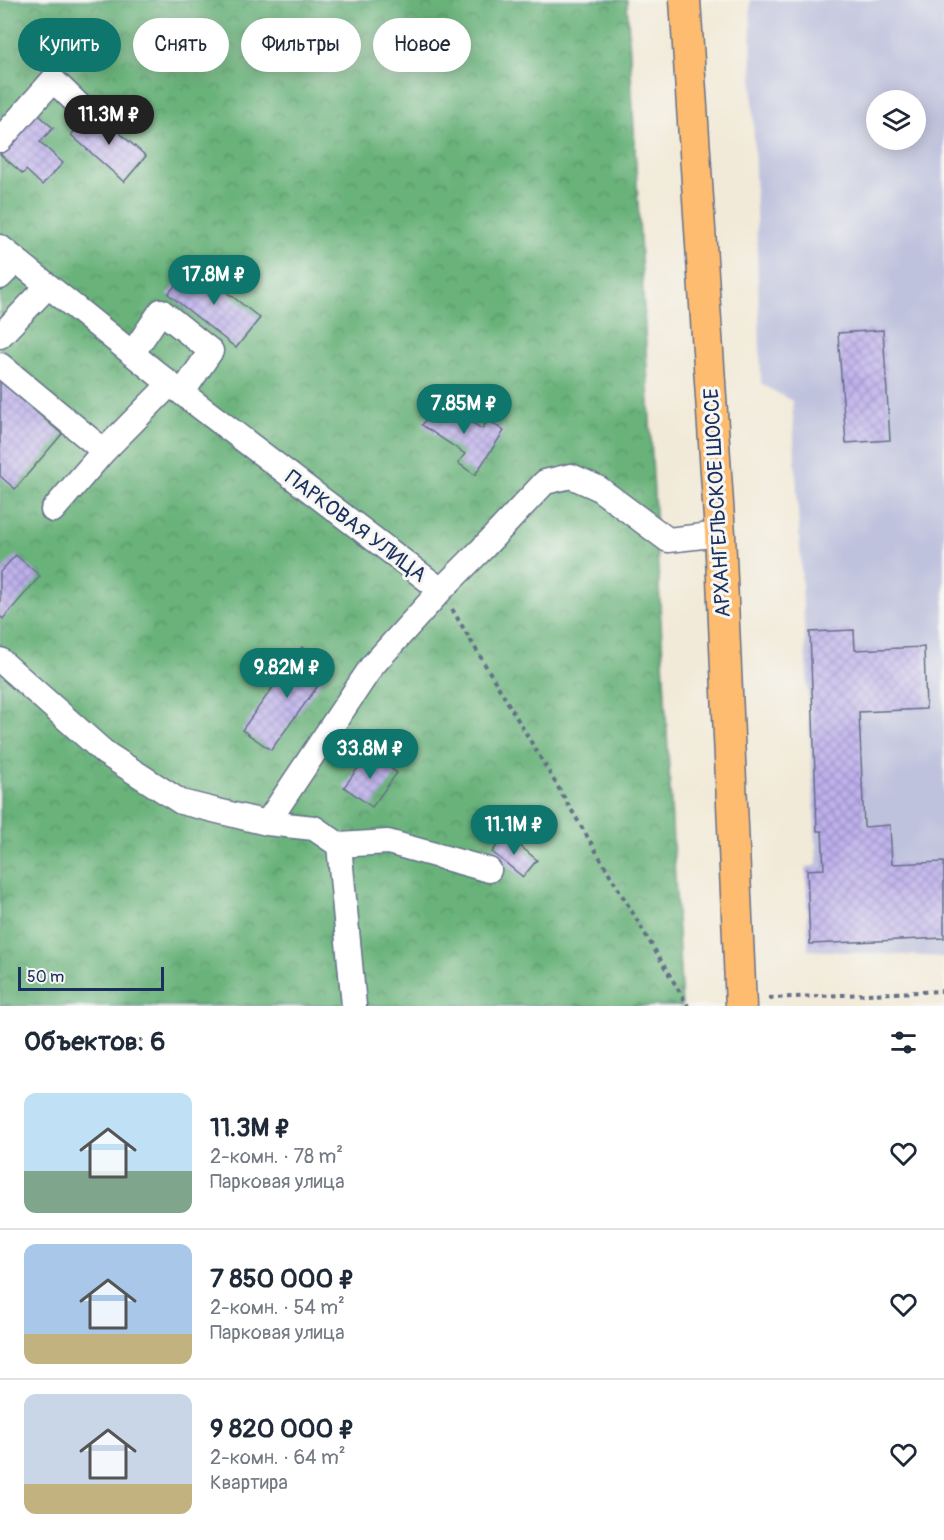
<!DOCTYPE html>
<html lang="ru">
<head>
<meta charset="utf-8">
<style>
	body { margin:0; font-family:Pangolin,sans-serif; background:#f6f6f7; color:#1f2937; height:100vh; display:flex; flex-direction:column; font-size:22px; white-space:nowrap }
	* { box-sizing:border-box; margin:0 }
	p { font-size:20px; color:#747a83 }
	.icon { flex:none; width:33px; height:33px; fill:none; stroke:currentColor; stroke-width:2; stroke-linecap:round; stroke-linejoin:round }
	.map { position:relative; height:1006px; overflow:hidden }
	.details { display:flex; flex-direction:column; background:#fff; flex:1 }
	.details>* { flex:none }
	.banner { position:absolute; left:18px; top:18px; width:600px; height:54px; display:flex; gap:12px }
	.tools { position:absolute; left:866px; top:90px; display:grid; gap:12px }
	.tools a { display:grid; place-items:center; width:60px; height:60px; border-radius:50%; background:#fff; box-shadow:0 3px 15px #0003; font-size:30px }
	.scale { position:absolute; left:18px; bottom:15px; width:146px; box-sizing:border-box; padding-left:6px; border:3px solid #1b2f5e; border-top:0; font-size:16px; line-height:21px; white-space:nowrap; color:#1b2f5e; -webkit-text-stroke:4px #f6f6f2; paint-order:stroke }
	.price { position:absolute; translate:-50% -51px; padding:0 14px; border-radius:21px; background:#0f766e; color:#fff; font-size:20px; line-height:39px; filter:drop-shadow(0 2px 3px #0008) }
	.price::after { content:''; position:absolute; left:50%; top:36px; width:18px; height:14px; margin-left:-9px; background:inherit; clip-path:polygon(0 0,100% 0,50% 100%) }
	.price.selected { background:#222; color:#fff }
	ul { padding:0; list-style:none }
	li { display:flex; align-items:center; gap:18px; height:150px; padding:0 24px }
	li+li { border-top:2px solid #e0e1e3 }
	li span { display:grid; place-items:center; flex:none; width:168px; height:120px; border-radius:12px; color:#555 }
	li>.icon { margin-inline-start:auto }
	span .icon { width:72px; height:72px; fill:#fffc; stroke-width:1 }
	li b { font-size:26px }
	h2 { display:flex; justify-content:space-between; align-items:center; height:72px; padding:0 24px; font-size:26px }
	.tag { padding:0 21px; border-radius:27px; background:#fff; box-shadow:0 3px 15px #0003; font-size:21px; line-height:54px }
	.tag.selected { background:#0f766e; color:#fff }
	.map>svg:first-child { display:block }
</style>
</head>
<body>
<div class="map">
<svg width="944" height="1006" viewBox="0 0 944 1006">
	<defs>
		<pattern id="forest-crowns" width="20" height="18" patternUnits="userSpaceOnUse" patternTransform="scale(1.5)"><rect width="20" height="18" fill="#69b27a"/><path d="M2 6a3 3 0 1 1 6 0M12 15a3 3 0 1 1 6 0" fill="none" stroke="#569167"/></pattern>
		<pattern id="building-cross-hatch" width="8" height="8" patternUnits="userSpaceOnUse" patternTransform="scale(1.5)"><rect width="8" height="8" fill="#beb0ec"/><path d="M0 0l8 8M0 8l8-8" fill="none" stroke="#9a90c2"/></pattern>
	</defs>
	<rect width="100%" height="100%" fill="#f6f6f2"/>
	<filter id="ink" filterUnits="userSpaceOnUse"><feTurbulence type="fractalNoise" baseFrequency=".0167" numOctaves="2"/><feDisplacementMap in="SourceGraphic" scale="12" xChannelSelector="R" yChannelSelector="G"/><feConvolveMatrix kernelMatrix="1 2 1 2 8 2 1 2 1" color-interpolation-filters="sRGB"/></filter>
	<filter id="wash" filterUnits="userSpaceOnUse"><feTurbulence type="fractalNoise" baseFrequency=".008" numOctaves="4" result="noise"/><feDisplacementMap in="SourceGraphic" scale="24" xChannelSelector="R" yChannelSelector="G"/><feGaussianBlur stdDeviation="1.35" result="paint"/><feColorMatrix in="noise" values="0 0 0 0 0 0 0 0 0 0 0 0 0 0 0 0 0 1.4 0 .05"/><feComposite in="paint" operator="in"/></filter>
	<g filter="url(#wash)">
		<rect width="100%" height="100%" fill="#f2ead8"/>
		<path fill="#bfc2dd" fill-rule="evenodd" d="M750,0H944V957L808,950L806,867L817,865L792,401L761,384ZM876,100H915V140H876Z"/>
		<path fill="url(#forest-crowns)" stroke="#42706c" stroke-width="1.5" d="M0,0H627L682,1006H0Z"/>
		<g id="blocks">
			<path fill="url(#building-cross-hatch)" d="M46,41L58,52L41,70L29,58Z
				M93,110L146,156L124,182L71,135Z
				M37,113L53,128L40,142L63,163L42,185L26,170L23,174L0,154Z
				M192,265L260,318L236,348L168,294Z
				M883,330L890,440L846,443L838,333Z
				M0,380L62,434L15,489L0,476Z
				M439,400L482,429L488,420L504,431L475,475L458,463L465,454L422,425Z
				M16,555L40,576L3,619L0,616V572Z
				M854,630L855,650L924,647L926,709L859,712L864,827L890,825L892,864L944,862V938L810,944L807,870L824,869L822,831H817L810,632Z
				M302,647L331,668L271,750L242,730Z
				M369,753L397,773L372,807L344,787Z
				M506,834L537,860L523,877L492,852Z"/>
		</g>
	</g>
	<g filter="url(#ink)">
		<use href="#blocks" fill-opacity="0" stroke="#667089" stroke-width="1.5"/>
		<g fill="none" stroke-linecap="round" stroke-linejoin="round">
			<defs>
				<path id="minor" d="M0,140L53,80L85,111
					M0,247L170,384L441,590L483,548L545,482L571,476L598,488L668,540L720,534
					M0,277L16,261
					M0,336L48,286
					M132,354L161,311L211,351L182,393
					M0,365L104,451L170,384
					M53,510L104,451
					M0,660L105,753L181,802L267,823L314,828L339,845L354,1006
					M267,823L372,666L441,590
					M339,845L388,842L489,870"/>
				<path id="major" d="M685,0L720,534L741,1006"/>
			</defs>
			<use href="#minor" stroke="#667089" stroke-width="27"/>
			<use href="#major" stroke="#667089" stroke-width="33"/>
			<path stroke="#667089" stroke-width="4" stroke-dasharray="4.5 4.5" stroke-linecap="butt" d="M452,609L688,1006
				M769,998L944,991"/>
			<use href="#minor" stroke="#fff" stroke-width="24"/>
			<use href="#major" stroke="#fdbc70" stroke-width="30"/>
		</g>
	</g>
	<g text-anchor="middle" stroke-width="6" stroke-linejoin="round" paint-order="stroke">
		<g font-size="21" fill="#1b2f5e" stroke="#f6f6f2">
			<text transform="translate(717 503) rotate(-93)" y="7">АРХАНГЕЛЬСКОЕ ШОССЕ</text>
			<text transform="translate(356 526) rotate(37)" y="7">ПАРКОВАЯ УЛИЦА</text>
		</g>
	</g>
</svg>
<div class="tools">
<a><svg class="icon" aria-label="layers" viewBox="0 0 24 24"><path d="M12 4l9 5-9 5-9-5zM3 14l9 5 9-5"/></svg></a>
</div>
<div class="scale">50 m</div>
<b class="price selected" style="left:109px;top:146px">11.3M ₽</b>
<b class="price" style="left:214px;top:306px">17.8M ₽</b>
<b class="price" style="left:464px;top:435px">7.85M ₽</b>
<b class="price" style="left:287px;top:699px">9.82M ₽</b>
<b class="price" style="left:370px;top:780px">33.8M ₽</b>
<b class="price" style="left:514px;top:856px">11.1M ₽</b>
<div class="banner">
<a class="tag selected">Купить</a>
<a class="tag">Снять</a>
<a class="tag">Фильтры</a>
<a class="tag">Новое</a>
</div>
</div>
<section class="details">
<h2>Объектов: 6<svg class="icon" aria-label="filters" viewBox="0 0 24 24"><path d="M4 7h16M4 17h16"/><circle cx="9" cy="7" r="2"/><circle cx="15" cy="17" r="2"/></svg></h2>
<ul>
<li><span style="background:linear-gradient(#bfe0f5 65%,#7fa58c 0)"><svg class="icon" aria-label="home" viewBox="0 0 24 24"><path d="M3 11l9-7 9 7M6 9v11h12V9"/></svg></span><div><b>11.3M ₽</b><p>2-комн. · 78 m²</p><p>Парковая улица</p></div><svg class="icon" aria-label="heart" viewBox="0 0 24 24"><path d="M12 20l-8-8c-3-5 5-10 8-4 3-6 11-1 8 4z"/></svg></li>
<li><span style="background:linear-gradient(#a9c7e8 75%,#c2b280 0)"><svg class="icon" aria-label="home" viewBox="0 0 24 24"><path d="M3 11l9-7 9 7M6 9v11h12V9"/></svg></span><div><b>7 850 000 ₽</b><p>2-комн. · 54 m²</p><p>Парковая улица</p></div><svg class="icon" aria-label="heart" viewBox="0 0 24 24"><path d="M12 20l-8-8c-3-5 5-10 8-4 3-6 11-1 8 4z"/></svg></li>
<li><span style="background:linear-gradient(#c9d6e8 75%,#c2b280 0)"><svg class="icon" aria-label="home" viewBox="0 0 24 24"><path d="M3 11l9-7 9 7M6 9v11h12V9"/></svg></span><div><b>9 820 000 ₽</b><p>2-комн. · 64 m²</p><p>Квартира</p></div><svg class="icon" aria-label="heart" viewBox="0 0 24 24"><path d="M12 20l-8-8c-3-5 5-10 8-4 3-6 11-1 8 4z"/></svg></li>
</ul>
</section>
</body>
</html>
